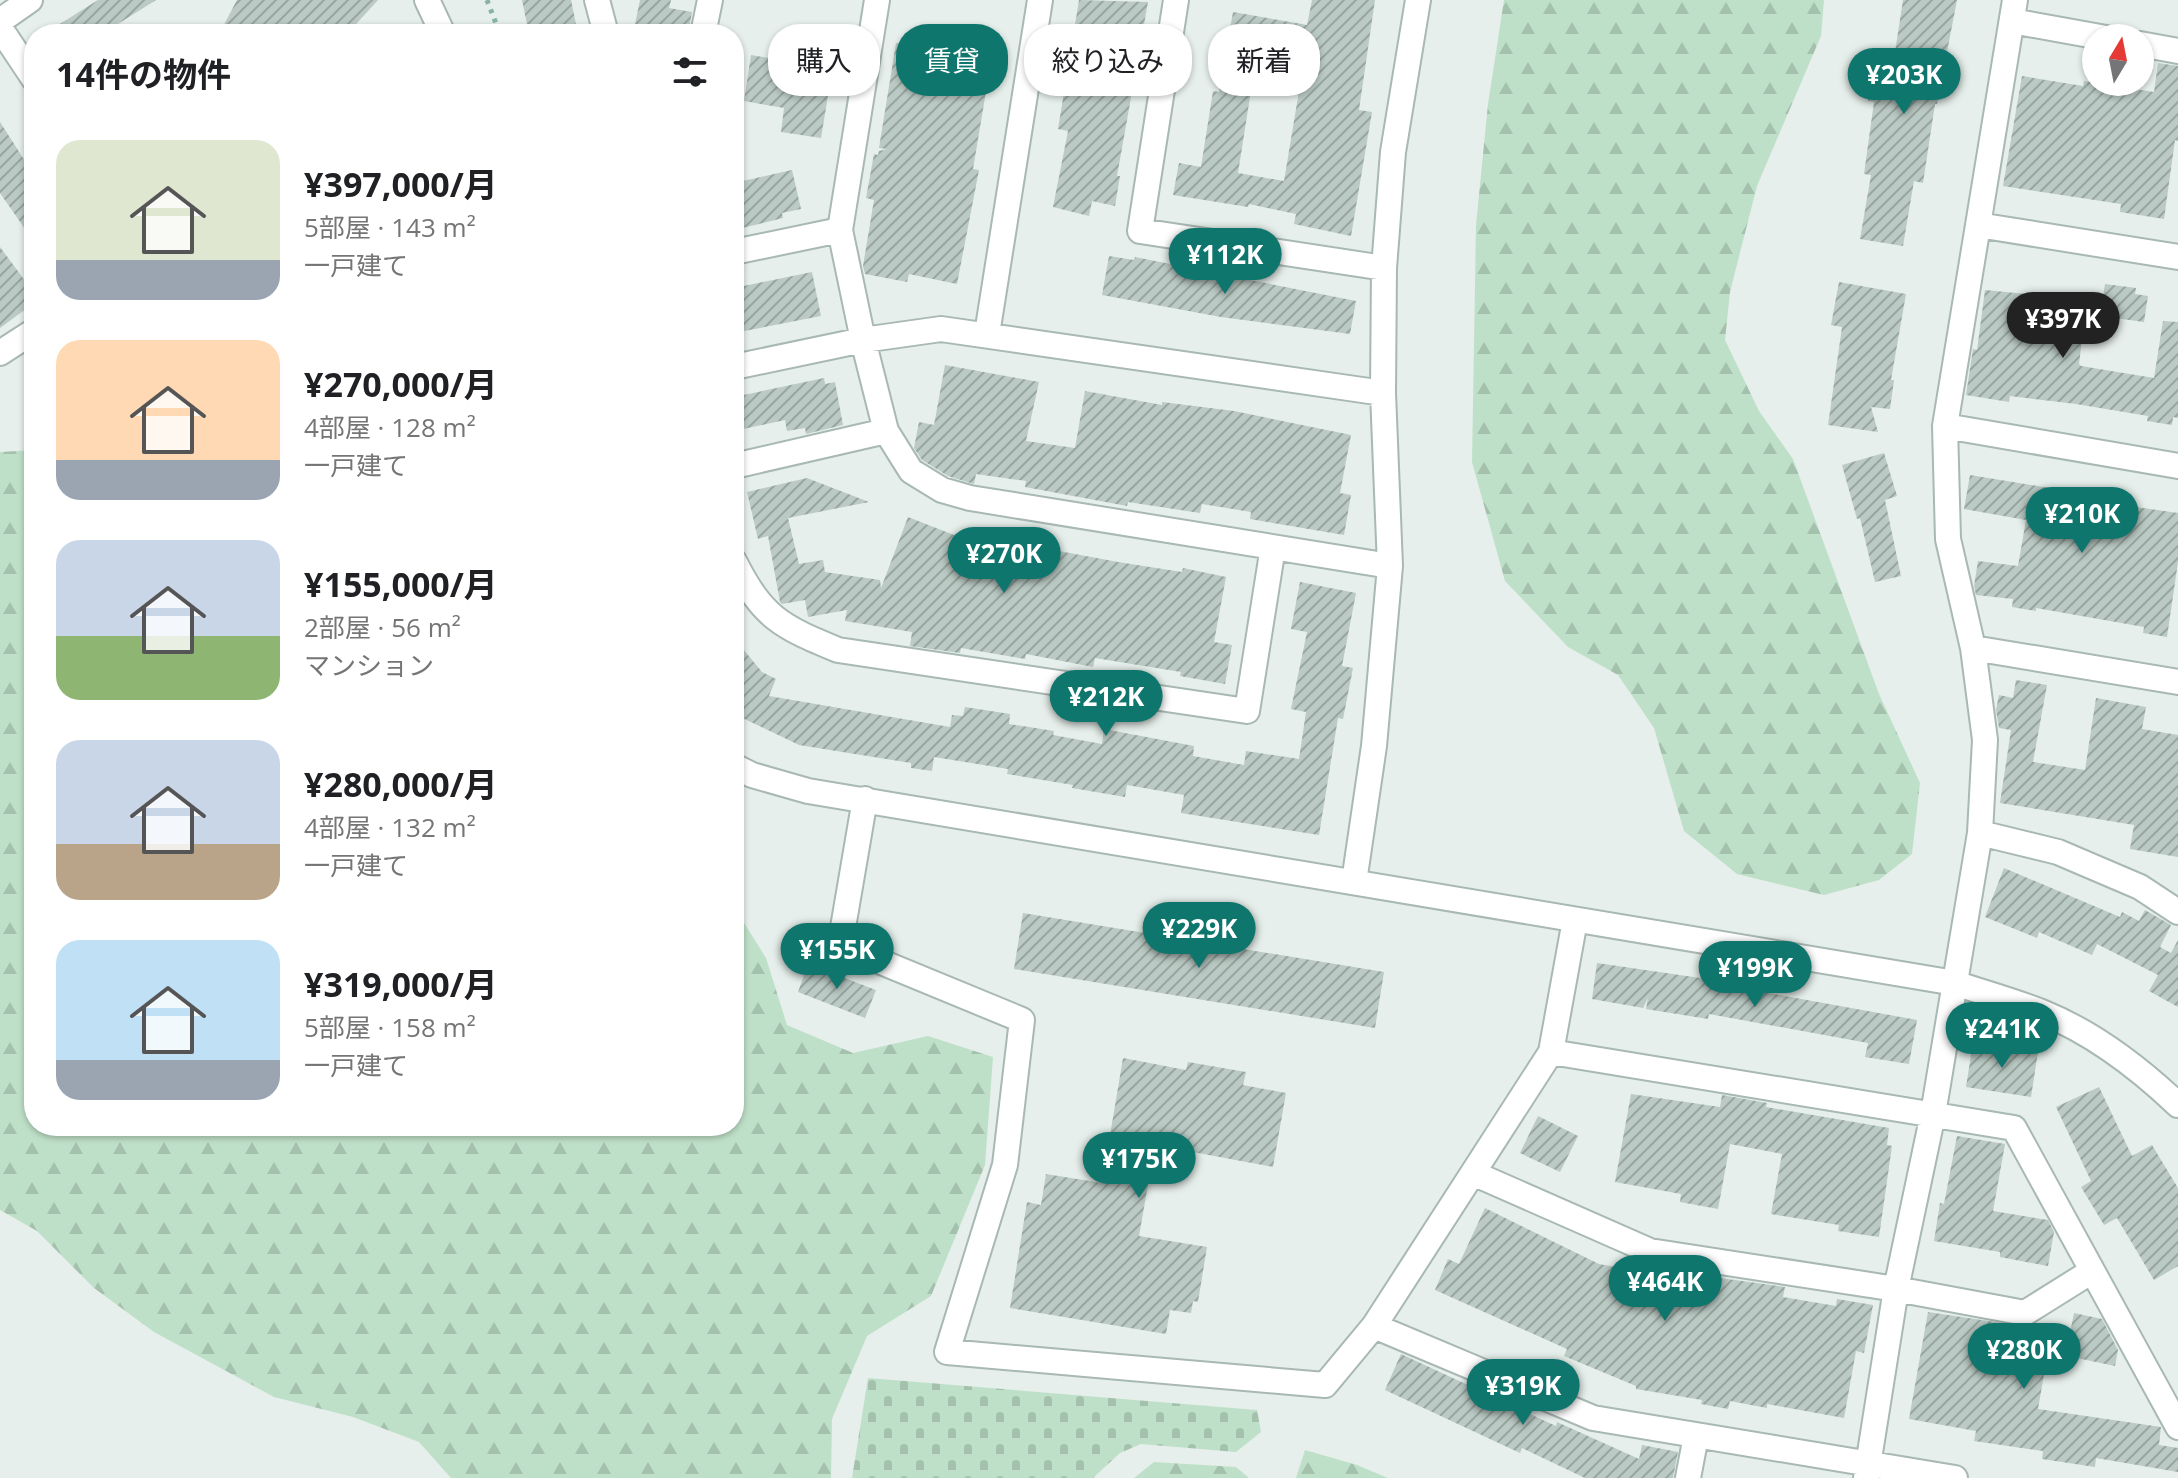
<!DOCTYPE html>
<html lang="ja">
<head>
<meta charset="utf-8">
<style>
	body { margin:0; font-family:"Open Sans","Noto Sans JP",sans-serif; background:#f2f2f2; color:#202124; height:100vh; display:flex; flex-direction:column; font-size:30px; white-space:nowrap }
	* { box-sizing:border-box; margin:0 }
	p { font-size:26px; color:#757577 }
	.icon { flex:none; width:44px; height:44px; fill:none; stroke:currentColor; stroke-width:2; stroke-linecap:round; stroke-linejoin:round }
	.map { position:relative; flex:1; overflow:hidden }
	.side { position:absolute; left:24px; top:24px; width:720px; height:1112px; display:flex; flex-direction:column; background:#fff; border-radius:32px; box-shadow:0 2px 6px #0004 }
	.side>* { flex:none }
	.guide { position:absolute; left:768px; top:24px; width:760px; height:72px; display:flex; gap:16px }
	.needle { width:52px; rotate:10deg }
	.buttons { position:absolute; left:2082px; top:24px; display:grid; gap:16px }
	.buttons a { display:grid; place-items:center; width:72px; height:72px; border-radius:50%; background:#fff; box-shadow:0 2px 6px #0004; font-size:40px }
	.price { position:absolute; translate:-50% -68px; padding:0 18px; border-radius:28px; background:#0f766e; color:#fff; font-size:26px; line-height:52px; filter:drop-shadow(0 2px 4px #0008) }
	.price::after { content:''; position:absolute; left:50%; top:48px; width:24px; height:18px; margin-left:-12px; background:inherit; clip-path:polygon(0 0,100% 0,50% 100%) }
	.price.current { background:#222; color:#fff }
	ul { padding:0; list-style:none }
	li { display:flex; align-items:center; gap:24px; height:200px; padding:0 32px }
	li span { display:grid; place-items:center; flex:none; width:224px; height:160px; border-radius:24px; color:#555 }
	li>.icon { margin-inline-start:auto }
	span .icon { width:96px; height:96px; fill:#fffc; stroke-width:1 }
	li b { font-size:34px }
	h2 { display:flex; justify-content:space-between; align-items:center; height:96px; padding:0 32px; font-size:34px }
	.tag { padding:0 28px; border-radius:32px; background:#fff; box-shadow:0 2px 6px #0004; font-size:28px; line-height:72px }
	.tag.current { background:#0f766e; color:#fff }
	.map>svg:first-child { display:block }
</style>
</head>
<body>
<div class="map">
<svg width="2178" height="1478" viewBox="0 0 2178 1478">
	<defs>
		<pattern id="forest-firs" width="22" height="20" patternUnits="userSpaceOnUse" patternTransform="scale(2)"><rect width="22" height="20" fill="#bfe0c8"/><path d="M5 1l3.5 6h-7zM16 11l3.5 6h-7z" fill="#a4c1ad"/></pattern>
		<pattern id="cemetery-stones" width="16" height="16" patternUnits="userSpaceOnUse" patternTransform="scale(2)"><rect width="16" height="16" fill="#bfe0c8"/><path d="M2 7V4a2 2 0 0 1 4 0v3zM10 15v-3a2 2 0 0 1 4 0v3z" fill="#a4c1ad"/></pattern>
		<pattern id="building-hatch" width="6" height="6" patternUnits="userSpaceOnUse" patternTransform="scale(2)"><rect width="6" height="6" fill="#bbcac4"/><path d="M-1 1l2-2M0 6l6-6M5 7l2-2" fill="none" stroke="#98a6a0"/></pattern>
	</defs>
	<rect width="100%" height="100%" fill="#e6efeb"/>
	<path fill="url(#forest-firs)" d="M1504,0H1824L1821,36L1757,186L1730,292L1725,340L1759,411L1793,459L1879,694L1920,783L1912,854L1879,880L1824,895L1737,874L1684,831L1654,728L1618,675L1568,647L1505,581L1472,462L1476,225L1488,104Z
		M34,450V1126H734L736,910L766,958L787,1025L853,1053L928,1036L993,1057L985,1165L931,1296L867,1336L832,1419L831,1478H451L419,1442L353,1417L274,1397L154,1332L94,1288L37,1231L0,1210V452Z
		M1305,1450L1357,1465L1388,1478H1296Z
		M1154,1462L1236,1467L1249,1478H1134Z"/>
	<path fill="url(#cemetery-stones)" d="M868,1378L1257,1410L1261,1432L1236,1452L1141,1444L1120,1453L1093,1478H852Z"/>
	<path fill="url(#building-hatch)" fill-rule="evenodd" d="M98,0H156L102,34H44Z
		M237,0H378L347,34H219Z
		M522,0H571L578,34H529Z
		M640,0H671L669,8L692,12L688,34H633Z
		M1079,0L1148,2L1117,176H1120L1115,206L1092,201L1089,216L1053,207L1068,131L1058,129Z
		M1312,0H1375L1359,110L1372,112L1351,236L1294,224L1296,214L1249,204L1248,207L1173,195L1179,163L1201,167L1213,91L1219,92L1233,12L1307,25ZM1256,59L1303,67L1284,181L1238,173Z
		M1903,0H1957L1937,104H1935L1923,183L1914,181L1903,246L1860,239L1871,175L1864,174L1874,102L1868,101L1878,49L1895,52Z
		M798,29L838,35L821,138L781,132L784,108L744,101L751,55L793,62Z
		M896,43L992,56L973,169L979,170L957,284L909,274L907,282L865,274L863,266L874,200L866,198L874,154L878,155L879,151L887,149L879,148Z
		M2158,63L2178,66V141L2175,140L2164,219L2120,212L2121,204L2003,186L2022,76L2083,86L2084,81L2154,92Z
		M0,122L34,175V242L0,193Z
		M792,170L801,209L782,213L783,218L734,230V183Z
		M0,247L34,293V303L0,328Z
		M1109,256L1134,260L1135,257L1356,301L1350,334L1221,317L1102,295Z
		M812,272L821,316L734,333V288Z
		M1839,282L1906,294L1891,380H1894L1890,409L1871,407L1878,432L1828,425L1842,327L1831,325Z
		M2105,284L2136,288L2135,294L2148,296L2144,322L2100,316Z
		M1985,290L2087,300L2079,364L2081,366L2154,378L2163,321L2178,322V418L2173,417L2172,425L2147,421L2148,416L2076,404L2010,396L2009,402L1966,395L1973,349L1977,350Z
		M945,365L1039,382L1026,441L1075,448L1085,391L1162,405V402L1234,411L1351,435L1340,493L1351,495L1344,535L1250,519L1251,512L1202,504L1200,513L1128,502L1127,506L1025,487L1026,481L976,474L974,484L948,476L922,460L914,448L919,422L934,425Z
		M824,378L825,384L835,382L843,425L806,434L805,428L787,431L785,420L734,431V397Z
		M1884,453L1897,496L1885,500L1901,576L1875,582L1860,518L1857,519L1842,465Z
		M1970,475L2068,491L2067,497L2178,513V562L2167,637L2143,633L2144,627L2036,608V611L2012,607L2013,599L1976,595L1974,586L1978,561L2018,566L2026,520L1964,509Z
		M807,478L869,502L788,518L799,564L823,560L825,572L880,580L881,588L908,517L977,544L978,536L1118,562L1182,572L1183,568L1226,577L1214,642L1232,645L1225,684L1180,676L1181,672L1095,658L1093,667L1026,654L1025,659L961,648L960,653L910,646L912,632L845,621L847,610L808,617L805,600L782,604L780,602L768,536L758,539L747,492Z
		M1300,582L1356,593L1342,666L1353,668L1343,719L1338,718L1319,835L1181,813L1184,795L1127,785L1125,797L1072,788L1073,785L1007,774L1008,769L934,757L932,771L911,768V763L799,745L734,714V638L762,672L776,679L769,696L950,727L952,715L963,716L965,707L1010,714L1009,724L1054,731L1053,735L1102,744L1104,729L1194,746L1193,756L1244,765L1246,751L1299,759L1306,712L1291,709L1307,632L1291,629Z
		M2016,680L2047,685L2033,762L2085,770L2096,698L2146,707L2142,729L2178,735V857L2130,849L2134,825L2000,803L2011,730L1999,728L1996,710L1999,695L2013,698Z
		M2004,868L2120,917L2122,912L2139,921L2145,910L2171,925L2160,947L2171,953L2178,940V1007L2149,991L2158,975L2097,944L2092,955L2039,932L2037,938L1985,917Z
		M1023,913L1384,972L1375,1028L1014,969Z
		M1597,963L1714,980V983L1917,1020L1909,1064L1865,1057L1868,1043L1709,1014L1708,1019L1646,1009L1648,998L1643,1008L1592,999Z
		M808,964L876,990L865,1018L798,992Z
		M1973,1042L2038,1052L2031,1097L1966,1087Z
		M1123,1058L1186,1070L1188,1062L1246,1072L1243,1085L1286,1093L1273,1167L1155,1145L1139,1236L1207,1247L1198,1302L1193,1301L1191,1313L1170,1310L1166,1334L1010,1308L1027,1202L1041,1205L1046,1174L1102,1183Z
		M2099,1087L2132,1156L2152,1145L2178,1188V1266L2154,1280L2117,1218L2104,1225L2081,1187L2091,1181L2056,1107Z
		M1631,1094L1720,1107L1722,1095L1767,1103L1766,1107L1889,1128L1887,1145L1892,1146L1879,1237L1838,1231L1839,1225L1771,1214L1782,1154L1730,1144L1718,1209L1680,1202L1681,1194L1615,1182Z
		M1538,1116L1578,1136L1560,1172L1520,1153Z
		M1957,1136L2005,1144L1993,1211L2048,1220L2054,1232L2048,1266L2000,1257V1252L1934,1241L1940,1203L1944,1204Z
		M1485,1208L1599,1264L1705,1283L1706,1276L1785,1287L1783,1297L1836,1306L1837,1299L1873,1305L1864,1353L1856,1351L1844,1418L1767,1404V1408L1730,1401L1728,1409L1701,1404L1702,1400L1636,1389V1386L1564,1356L1567,1349L1435,1290L1448,1259L1459,1264Z
		M1928,1312L2070,1333L2074,1313L2102,1319L2118,1350L2115,1366L2048,1352L2038,1409L2161,1427L2159,1445L2178,1448V1472L2096,1458L2095,1467L2042,1459L2043,1451L1974,1441L1976,1431L1909,1419Z
		M1401,1354L1556,1426L1557,1422L1639,1459L1642,1445L1678,1452L1673,1478H1585L1522,1448L1520,1453L1385,1390Z"/>
	<g fill="none" stroke-linecap="round" stroke-linejoin="round">
		<defs>
			<path id="minor" d="M597,0L606,34
				M877,0L840,230L863,340L886,431L911,471L942,490L970,498L1390,566
				M1176,0L1140,231L1384,268
				M0,21L30,0
				M2012,21L2106,38
				M0,28L34,79
				M703,34L710,0
				M2140,44L2178,51
				M1978,225L2178,257
				M734,252L840,230
				M987,334L1040,0
				M0,353L34,331
				M734,367L863,340L941,329L1383,393
				M1945,426L2178,466
				M734,466L886,431
				M734,561C763,618 780,626 838,650L1247,711L1273,547
				M1973,648L2178,682
				M865,799L840,945L1022,1020L1005,1165L947,1352L1325,1385L1374,1326L1551,1052L1575,920
				M1980,833L2058,852L2140,887L2178,912
				M1354,882L1374,746L1390,566L1383,393L1384,268L1393,152L1418,0
				M1551,1052L2014,1128L2178,1427
				M1475,1174L1650,1251L1896,1289L2025,1313L2092,1271
				M1374,1326L1593,1418L1955,1478
				M1688,1478L1696,1436
				M1866,1478L1896,1289L1933,1114L1980,833L1985,740L1973,648L1948,539L1945,426L2015,0"/>
			<path id="tertiary" d="M427,0L443,34
				M734,766L752,775L808,791L1955,983C1984,993 2015,1001 2044,1013C2093,1033 2140,1069 2178,1105"/>
		</defs>
		<use href="#minor" stroke="#a8b8b2" stroke-width="28"/>
		<use href="#tertiary" stroke="#a8b8b2" stroke-width="28"/>
		<path stroke="#86b3a5" stroke-width="5" stroke-dasharray="4 6" stroke-linecap="butt" d="M487,0L500,34"/>
		<use href="#minor" stroke="#fff" stroke-width="24"/>
		<use href="#tertiary" stroke="#fff" stroke-width="24"/>
	</g>
</svg>
<div class="buttons">
<a><svg class="needle" viewBox="-14 -14 28 28"><path d="M0-13l5 13h-10z" fill="#e53935"/><path d="M0 13l5-13h-10z" fill="#757577"/></svg></a>
</div>
<b class="price" style="left:1904px;top:116px">¥203K</b>
<b class="price" style="left:1225px;top:296px">¥112K</b>
<b class="price current" style="left:2063px;top:360px">¥397K</b>
<b class="price" style="left:2082px;top:555px">¥210K</b>
<b class="price" style="left:1004px;top:595px">¥270K</b>
<b class="price" style="left:1106px;top:738px">¥212K</b>
<b class="price" style="left:1199px;top:970px">¥229K</b>
<b class="price" style="left:837px;top:991px">¥155K</b>
<b class="price" style="left:1755px;top:1009px">¥199K</b>
<b class="price" style="left:2002px;top:1070px">¥241K</b>
<b class="price" style="left:1139px;top:1200px">¥175K</b>
<b class="price" style="left:1665px;top:1323px">¥464K</b>
<b class="price" style="left:2024px;top:1391px">¥280K</b>
<b class="price" style="left:1523px;top:1427px">¥319K</b>
<div class="guide">
<a class="tag">購入</a>
<a class="tag current">賃貸</a>
<a class="tag">絞り込み</a>
<a class="tag">新着</a>
</div>
<section class="side">
<h2>14件の物件<svg class="icon" aria-label="filters" viewBox="0 0 24 24"><path d="M4 7h16M4 17h16"/><circle cx="9" cy="7" r="2"/><circle cx="15" cy="17" r="2"/></svg></h2>
<ul>
<li><span style="background:linear-gradient(#dfe7d0 75%,#9aa5b1 0)"><svg class="icon" aria-label="home" viewBox="0 0 24 24"><path d="M3 11l9-7 9 7M6 9v11h12V9"/></svg></span><div><b>¥397,000/月</b><p>5部屋 · 143 m²</p><p>一戸建て</p></div></li>
<li><span style="background:linear-gradient(#ffd9b3 75%,#9aa5b1 0)"><svg class="icon" aria-label="home" viewBox="0 0 24 24"><path d="M3 11l9-7 9 7M6 9v11h12V9"/></svg></span><div><b>¥270,000/月</b><p>4部屋 · 128 m²</p><p>一戸建て</p></div></li>
<li><span style="background:linear-gradient(#c9d6e8 60%,#8fb573 0)"><svg class="icon" aria-label="home" viewBox="0 0 24 24"><path d="M3 11l9-7 9 7M6 9v11h12V9"/></svg></span><div><b>¥155,000/月</b><p>2部屋 · 56 m²</p><p>マンション</p></div></li>
<li><span style="background:linear-gradient(#c9d6e8 65%,#b9a48a 0)"><svg class="icon" aria-label="home" viewBox="0 0 24 24"><path d="M3 11l9-7 9 7M6 9v11h12V9"/></svg></span><div><b>¥280,000/月</b><p>4部屋 · 132 m²</p><p>一戸建て</p></div></li>
<li><span style="background:linear-gradient(#bfe0f5 75%,#9aa5b1 0)"><svg class="icon" aria-label="home" viewBox="0 0 24 24"><path d="M3 11l9-7 9 7M6 9v11h12V9"/></svg></span><div><b>¥319,000/月</b><p>5部屋 · 158 m²</p><p>一戸建て</p></div></li>
</ul>
</section>
</div>
</body>
</html>
